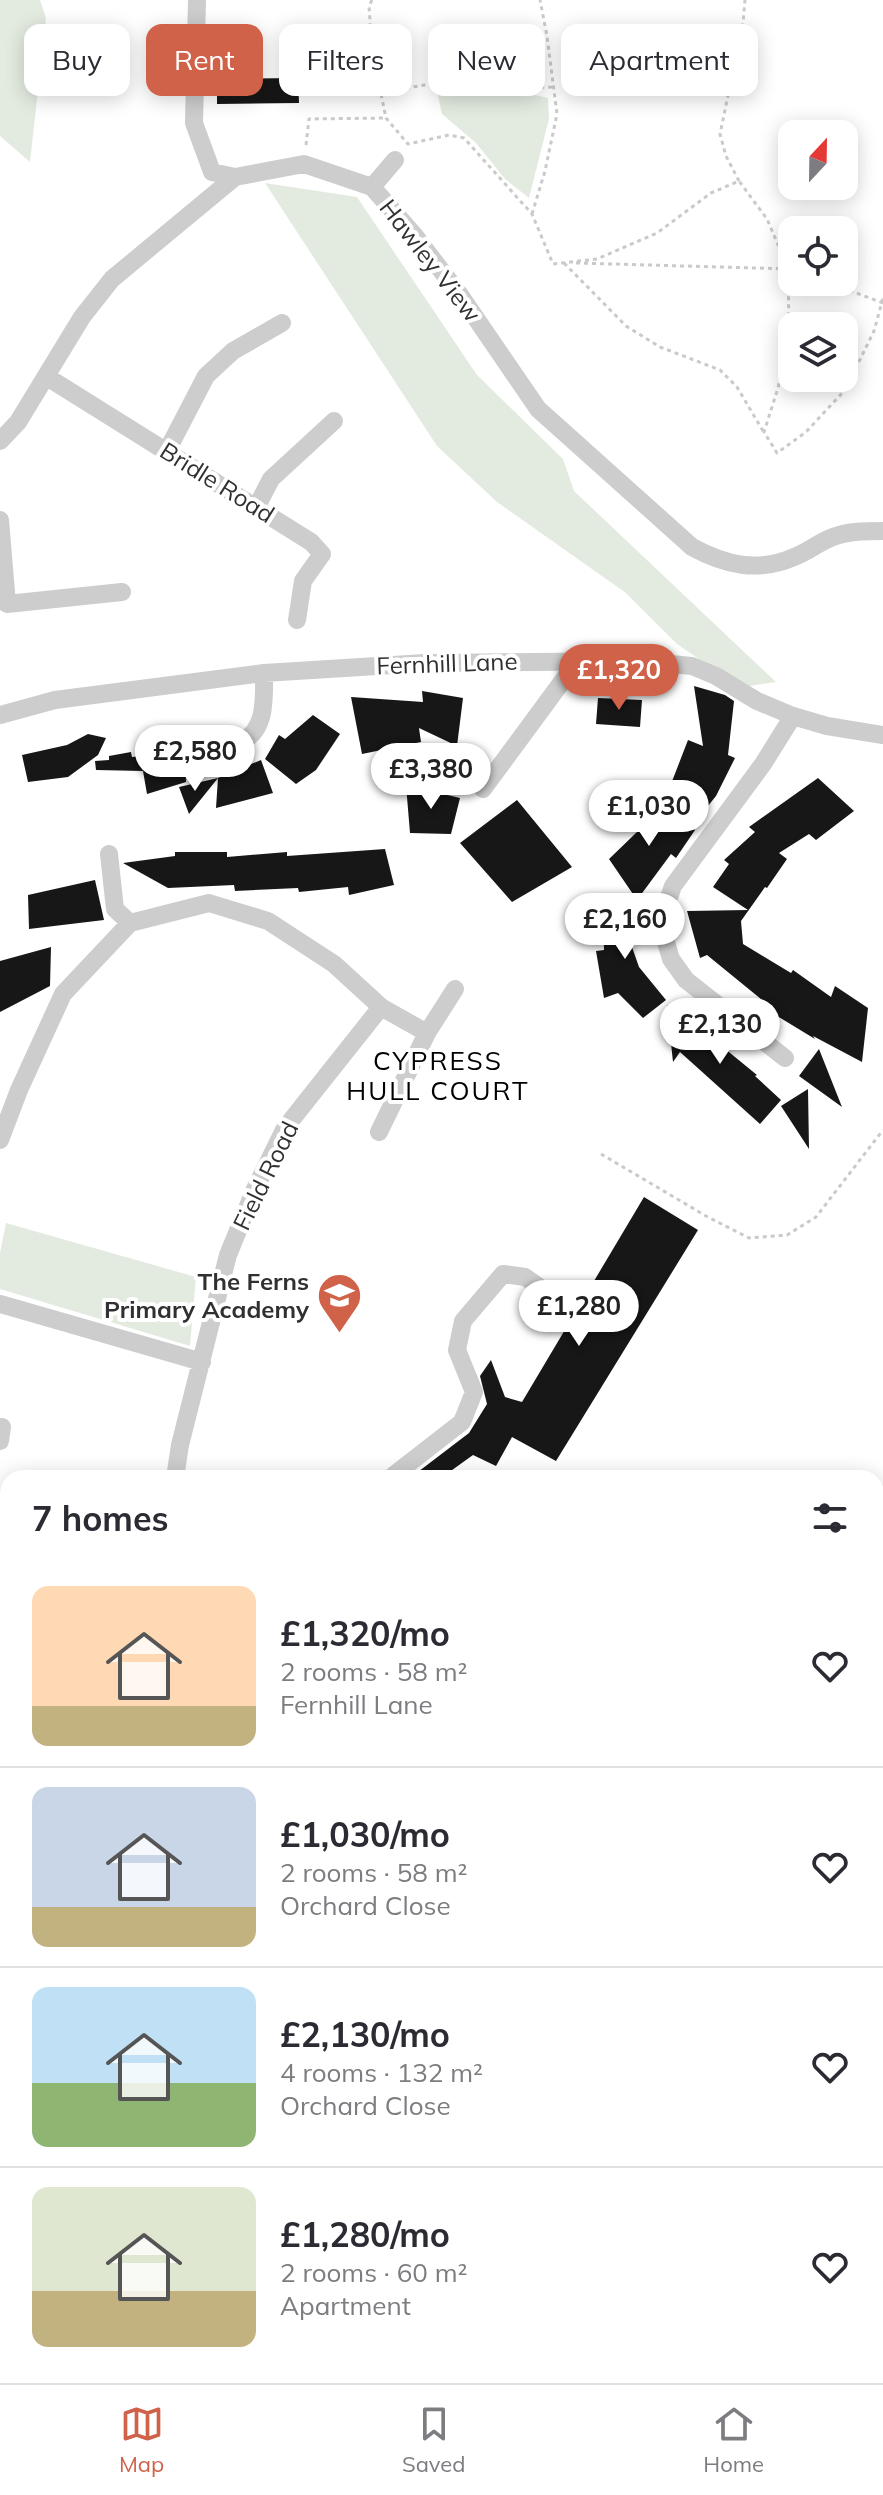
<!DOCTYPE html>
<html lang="en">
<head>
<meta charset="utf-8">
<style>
	body { margin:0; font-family:Mulish,sans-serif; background:#f7f7f7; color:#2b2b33; height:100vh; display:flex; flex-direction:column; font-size:30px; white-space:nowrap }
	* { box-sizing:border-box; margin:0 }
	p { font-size:26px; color:#7c7c81 }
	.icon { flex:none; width:44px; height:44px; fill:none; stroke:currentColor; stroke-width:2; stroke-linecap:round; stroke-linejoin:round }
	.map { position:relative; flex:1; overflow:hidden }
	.drawer { position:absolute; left:0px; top:1470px; width:884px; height:914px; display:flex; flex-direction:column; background:#fff; border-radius:24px 24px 0 0; box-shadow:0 4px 20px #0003 }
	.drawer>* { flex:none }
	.banner { position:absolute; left:24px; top:24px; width:836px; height:72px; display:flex; gap:16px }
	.needle { width:52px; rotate:22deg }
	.tools { position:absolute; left:778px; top:120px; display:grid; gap:16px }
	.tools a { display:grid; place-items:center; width:80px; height:80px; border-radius:16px; background:#fff; box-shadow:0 4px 20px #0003; font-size:40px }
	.price { position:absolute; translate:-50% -68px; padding:0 18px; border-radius:28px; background:#fff; color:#222; font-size:26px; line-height:52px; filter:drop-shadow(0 2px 4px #0008) }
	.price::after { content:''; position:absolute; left:50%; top:48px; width:24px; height:18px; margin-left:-12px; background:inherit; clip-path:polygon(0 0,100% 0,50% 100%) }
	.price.current { background:#d06249; color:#fff }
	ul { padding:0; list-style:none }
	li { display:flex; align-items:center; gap:24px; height:200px; padding:0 32px }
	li+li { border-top:2px solid #e1e1e2 }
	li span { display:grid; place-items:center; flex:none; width:224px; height:160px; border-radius:16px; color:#555 }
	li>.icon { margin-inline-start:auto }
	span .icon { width:96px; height:96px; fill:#fffc; stroke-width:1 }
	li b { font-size:34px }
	h2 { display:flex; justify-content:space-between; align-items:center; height:96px; padding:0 32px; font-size:34px }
	.chip { padding:0 28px; border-radius:16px; background:#fff; box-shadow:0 4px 20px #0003; font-size:28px; line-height:72px }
	.chip.current { background:#d06249; color:#fff }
	.tab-bar { display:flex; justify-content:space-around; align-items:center; height:112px; border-top:2px solid #e1e1e2; background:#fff; font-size:22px; color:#7c7c81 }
	.tab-bar a { display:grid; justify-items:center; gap:4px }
	.tab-bar .current { color:#d06249 }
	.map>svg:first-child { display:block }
</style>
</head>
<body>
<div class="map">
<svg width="883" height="2383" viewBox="0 0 883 2383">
	<rect width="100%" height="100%" fill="#fff"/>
	<path fill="#e3ebe0" d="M0,0H40L46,18L30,162L0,136Z
		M445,84C463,84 478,90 496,91C514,93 530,93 548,98L549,119L529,198L505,179L476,143L442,114L436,87Z
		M265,183L357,197L477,375L563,459L574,491L776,682L749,686L712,668L677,644L626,593L497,502L437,446Z
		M6,1223L196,1277L190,1346L0,1289V1253Z
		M528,2376H638L624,2383H504Z"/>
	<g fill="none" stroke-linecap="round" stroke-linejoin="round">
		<path stroke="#ced7e8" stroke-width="5" d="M876,2121L883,2119
			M876,2132L883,2124
			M876,2281L883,2280
			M0,2362L8,2360
			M415,2383L452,2376
			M672,2383L681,2376"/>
	</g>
	<path fill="#171717" d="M298,78L299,103L217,104V79Z
		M694,686L725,695L734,701L728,755L735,758L716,796L695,822L671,784L688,740L703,746Z
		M422,691L463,698L457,746L419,728L421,742L362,754L351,697L423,702Z
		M598,698L642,700L640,727L596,724Z
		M313,715L340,734L316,770L296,784L265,759L279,735L285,739Z
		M88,734L106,738L98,755L68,777L28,782L22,755L67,745Z
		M185,751L186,782L147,794L143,771L96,770L95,761L109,760V756L131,752L132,757Z
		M261,760L273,793L216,808L218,778Z
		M218,778L189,814L179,787Z
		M818,778L854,811L816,840L809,834L779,853L787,859L767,888L765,887L741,921L743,944L791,973L793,970L831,997L835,986L868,1008L862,1062L813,1036L815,1039L764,1008L767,1004L707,955L700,958L687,911L748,910L713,887L729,864L724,860L755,832L749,827Z
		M406,785L460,798L451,834L410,833Z
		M517,800L572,867L512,902L460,843Z
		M641,802L695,830L676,858L671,854L637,900L609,859L637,832L629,827Z
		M385,849L394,885L349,895L348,887L299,892L298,888L235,891L234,885L168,888L123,863L175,856V852H227V857L287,852V856Z
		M95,880L104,920L29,929L28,895Z
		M603,900L638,906L632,947L639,967L666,1000L643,1018L618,993L604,998L596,951L604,950Z
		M51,947L50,986L0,1012V961Z
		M667,1005L699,1023L698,1025L725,1045L724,1048L757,1075L755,1076L781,1100L760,1124L680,1052L673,1062Z
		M819,1049L842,1107L799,1076Z
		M808,1089L809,1149L781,1106Z
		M644,1197L698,1230L556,1461L512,1437L496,1466L473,1455L441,1478H410L469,1433L487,1404L480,1376L491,1360L505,1397L522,1402Z"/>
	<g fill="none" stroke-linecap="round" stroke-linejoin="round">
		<path stroke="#cacaca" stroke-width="3" stroke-dasharray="4 4" stroke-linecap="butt" d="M372,0L369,6L372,51L386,118L408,144L449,135L464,138L532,214L553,264L597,259L657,233L711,193L739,181L767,219L788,268L789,331L778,388L764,432L777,453L806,432L845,390L874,331L883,298
			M382,92L437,83L466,81L502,89L552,87
			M306,145L309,119L386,118
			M739,181L726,156L720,134L743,23L745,0
			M532,214L545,171L557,114L547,36L540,0
			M564,263L626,326L660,347L720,370L737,387L763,431
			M576,263L792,269
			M827,282L883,303
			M601,1154L706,1216L749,1238L787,1235L816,1217L883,1130
			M876,2149L883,2142
			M876,2291L883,2288
			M0,2296L8,2309
			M0,2329L8,2321
			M712,2383L721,2376"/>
		<path stroke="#cdcdcd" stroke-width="18" d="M197,0L194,123L212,172L235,177
			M372,187L395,160
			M47,377L311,542L322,554L303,581L297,620
			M0,441L18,422L82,317L112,279L235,177L304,164L372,187L415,236L460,295L538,409L692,547C725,565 758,573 794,557C808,552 819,542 833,537C849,531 866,531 883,531
			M167,451L206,376L233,351L282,323
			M257,506L271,479L334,421
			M0,520L7,604L122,592
			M0,715L55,700L264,673L425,663L639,661L692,666L716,676L757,701L793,716L827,726L883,735
			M209,748C219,746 232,746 241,742C267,730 264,697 264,673
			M483,789L578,660
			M109,854L115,909L130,923
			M381,1007L427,1033
			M785,1058L686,980L671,959L663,932L665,909L673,886L763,764L793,716
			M379,1132L427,1033L455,989
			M0,1140L19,1090L63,994L130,923L209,903L268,921L334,964L381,1007L285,1128L255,1189L228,1255L180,1445L175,1478
			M0,1304L202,1362
			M0,1441L2,1427
			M390,1478L462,1422L474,1392L457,1350L463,1321L503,1274L525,1277L559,1301
			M0,1565L8,1566
			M876,1637L883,1632
			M876,1669L883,1676
			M0,1762L8,1764
			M0,2005L8,1978
			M0,2243L6,2253"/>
		<path stroke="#979797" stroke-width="26" d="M876,2179L883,2178
			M876,2223L883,2222
			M53,2383L81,2376
			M211,2383L236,2376"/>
		<path stroke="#cacaca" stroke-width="3" stroke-dasharray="4 4" stroke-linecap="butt" d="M0,2301L8,2309
			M52,2376L57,2383"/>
	</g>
	<defs>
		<symbol id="school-pin" viewBox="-11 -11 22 30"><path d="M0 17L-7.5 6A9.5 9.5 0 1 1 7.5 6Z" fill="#d06249" stroke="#fff"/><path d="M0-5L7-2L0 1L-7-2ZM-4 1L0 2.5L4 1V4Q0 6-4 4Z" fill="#fff"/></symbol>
	</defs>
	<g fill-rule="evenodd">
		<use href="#school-pin" x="314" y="1270" width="51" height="69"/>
	</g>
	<g text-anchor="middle" stroke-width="8" stroke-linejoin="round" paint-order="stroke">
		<g font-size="24" fill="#303030" stroke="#fff">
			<text transform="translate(430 261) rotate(52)" y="8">Hawley View</text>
			<text transform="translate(217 483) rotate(32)" y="8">Bridle Road</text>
			<text transform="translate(447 664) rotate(-2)" y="8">Fernhill Lane</text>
			<text transform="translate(266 1176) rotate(-64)" y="8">Field Road</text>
		</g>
		<g font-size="24" font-weight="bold" fill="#303030" stroke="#fff" text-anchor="end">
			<text x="309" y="1290">The Ferns<tspan x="309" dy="28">Primary Academy</tspan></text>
		</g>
		<g font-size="26" letter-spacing="2" fill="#000" stroke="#fff">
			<text x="438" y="1070">CYPRESS<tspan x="438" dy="30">HULL COURT</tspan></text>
		</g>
	</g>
</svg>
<div class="tools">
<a><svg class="needle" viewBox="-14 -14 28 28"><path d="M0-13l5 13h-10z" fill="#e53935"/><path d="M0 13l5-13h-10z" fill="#7c7c81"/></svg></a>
<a><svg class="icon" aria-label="locate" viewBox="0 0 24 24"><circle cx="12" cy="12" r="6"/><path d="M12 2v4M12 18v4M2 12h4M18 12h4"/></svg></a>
<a><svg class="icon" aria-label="layers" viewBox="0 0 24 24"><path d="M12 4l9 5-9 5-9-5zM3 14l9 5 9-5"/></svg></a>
</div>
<b class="price current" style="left:619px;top:712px">£1,320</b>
<b class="price" style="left:195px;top:793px">£2,580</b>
<b class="price" style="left:431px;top:811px">£3,380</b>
<b class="price" style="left:649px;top:848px">£1,030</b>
<b class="price" style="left:625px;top:961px">£2,160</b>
<b class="price" style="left:720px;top:1066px">£2,130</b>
<b class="price" style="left:579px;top:1348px">£1,280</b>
<div class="banner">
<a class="chip">Buy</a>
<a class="chip current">Rent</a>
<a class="chip">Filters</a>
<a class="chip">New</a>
<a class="chip">Apartment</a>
</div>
<section class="drawer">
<h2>7 homes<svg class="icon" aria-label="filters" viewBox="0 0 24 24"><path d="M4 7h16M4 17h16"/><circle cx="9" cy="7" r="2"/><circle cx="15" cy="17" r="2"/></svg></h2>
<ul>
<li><span style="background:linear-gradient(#ffd9b3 75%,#c2b280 0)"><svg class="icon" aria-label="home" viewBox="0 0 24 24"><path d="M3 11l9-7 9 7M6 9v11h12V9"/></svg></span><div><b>£1,320/mo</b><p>2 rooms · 58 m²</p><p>Fernhill Lane</p></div><svg class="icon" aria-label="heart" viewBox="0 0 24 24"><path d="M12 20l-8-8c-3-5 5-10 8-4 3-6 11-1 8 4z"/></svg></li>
<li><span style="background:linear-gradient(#c9d6e8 75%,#c2b280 0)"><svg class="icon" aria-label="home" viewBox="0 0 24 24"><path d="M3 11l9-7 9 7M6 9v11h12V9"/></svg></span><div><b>£1,030/mo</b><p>2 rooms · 58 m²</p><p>Orchard Close</p></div><svg class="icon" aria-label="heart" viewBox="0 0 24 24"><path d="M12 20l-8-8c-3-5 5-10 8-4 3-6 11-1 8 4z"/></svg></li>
<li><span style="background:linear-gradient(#bfe0f5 60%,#8fb573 0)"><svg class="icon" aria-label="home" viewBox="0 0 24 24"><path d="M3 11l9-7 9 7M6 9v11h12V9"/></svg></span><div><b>£2,130/mo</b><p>4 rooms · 132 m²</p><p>Orchard Close</p></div><svg class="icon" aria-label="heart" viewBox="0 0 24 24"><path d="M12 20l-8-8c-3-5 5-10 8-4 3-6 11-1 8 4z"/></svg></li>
<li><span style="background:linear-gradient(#dfe7d0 65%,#c2b280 0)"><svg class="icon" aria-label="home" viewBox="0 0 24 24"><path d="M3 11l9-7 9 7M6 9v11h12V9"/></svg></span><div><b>£1,280/mo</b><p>2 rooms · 60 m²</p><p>Apartment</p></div><svg class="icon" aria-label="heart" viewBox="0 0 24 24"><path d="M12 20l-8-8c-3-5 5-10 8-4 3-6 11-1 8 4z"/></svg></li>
</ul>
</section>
</div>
<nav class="tab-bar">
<a class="current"><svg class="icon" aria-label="map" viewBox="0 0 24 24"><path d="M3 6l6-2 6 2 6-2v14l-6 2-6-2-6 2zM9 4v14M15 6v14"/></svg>Map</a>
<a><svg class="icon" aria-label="saved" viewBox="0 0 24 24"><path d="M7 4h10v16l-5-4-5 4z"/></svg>Saved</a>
<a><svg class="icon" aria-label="home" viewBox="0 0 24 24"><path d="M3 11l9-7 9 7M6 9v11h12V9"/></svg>Home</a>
</nav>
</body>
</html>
